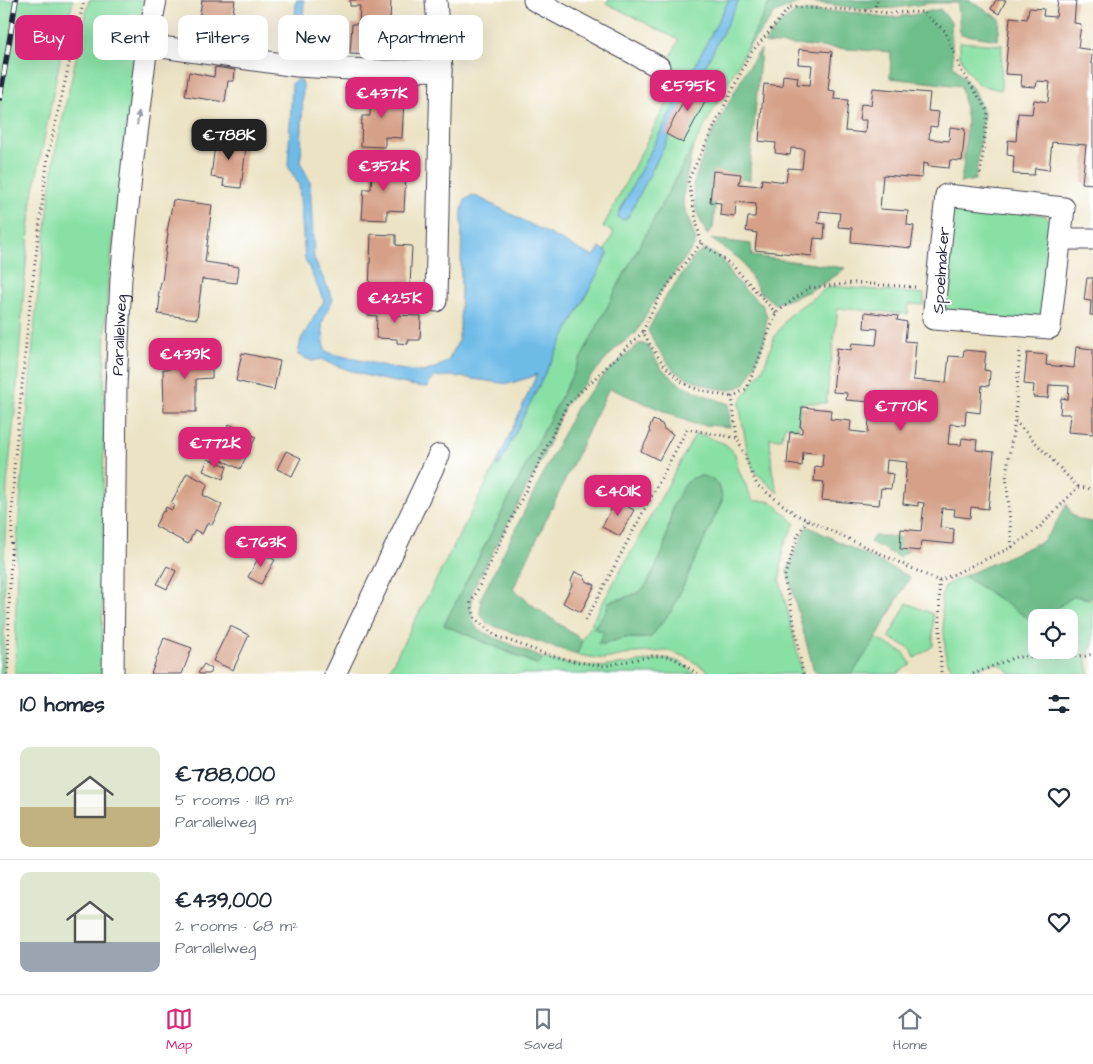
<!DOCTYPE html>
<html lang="en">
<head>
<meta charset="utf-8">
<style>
	body { margin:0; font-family:"Architects Daughter",sans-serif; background:#f6f6f7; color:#1f2937; height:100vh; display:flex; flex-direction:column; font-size:19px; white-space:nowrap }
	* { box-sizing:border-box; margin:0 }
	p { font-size:16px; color:#747a83 }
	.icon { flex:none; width:28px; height:28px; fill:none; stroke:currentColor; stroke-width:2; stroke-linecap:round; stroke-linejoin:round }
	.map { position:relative; height:674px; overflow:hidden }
	.panel { display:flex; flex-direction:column; background:#fff; flex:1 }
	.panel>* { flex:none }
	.top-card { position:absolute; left:15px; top:15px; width:500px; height:45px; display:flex; gap:10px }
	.tools { position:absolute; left:1028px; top:609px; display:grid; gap:10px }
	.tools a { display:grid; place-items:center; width:50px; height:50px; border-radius:10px; background:#fff; box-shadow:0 5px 20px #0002; font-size:25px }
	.price { position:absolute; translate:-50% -42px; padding:0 11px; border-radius:10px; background:#db2777; color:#fff; font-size:16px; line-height:32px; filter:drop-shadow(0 1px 2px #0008) }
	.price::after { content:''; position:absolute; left:50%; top:30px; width:15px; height:11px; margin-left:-8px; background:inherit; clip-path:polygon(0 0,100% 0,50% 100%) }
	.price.on { background:#222; color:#fff }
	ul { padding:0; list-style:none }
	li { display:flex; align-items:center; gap:15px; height:125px; padding:0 20px }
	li+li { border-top:1px solid #e0e1e3 }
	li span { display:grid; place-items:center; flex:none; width:140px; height:100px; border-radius:10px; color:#555 }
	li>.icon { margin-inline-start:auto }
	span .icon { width:60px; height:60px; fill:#fffc; stroke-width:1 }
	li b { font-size:21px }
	h2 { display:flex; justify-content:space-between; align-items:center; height:60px; padding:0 20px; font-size:21px }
	.pill { padding:0 18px; border-radius:10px; background:#fff; box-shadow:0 5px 20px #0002; font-size:18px; line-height:45px }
	.pill.on { background:#db2777; color:#fff }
	.tabs { display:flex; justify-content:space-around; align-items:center; height:70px; border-top:1px solid #e0e1e3; background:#fff; font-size:14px; color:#747a83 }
	.tabs a { display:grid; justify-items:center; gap:2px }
	.tabs .on { color:#db2777 }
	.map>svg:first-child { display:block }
</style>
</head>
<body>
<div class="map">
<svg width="1093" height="674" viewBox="0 0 1093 674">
	<rect width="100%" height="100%" fill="#fff"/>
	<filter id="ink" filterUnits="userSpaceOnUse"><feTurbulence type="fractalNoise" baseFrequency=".02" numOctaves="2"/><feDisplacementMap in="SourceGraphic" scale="10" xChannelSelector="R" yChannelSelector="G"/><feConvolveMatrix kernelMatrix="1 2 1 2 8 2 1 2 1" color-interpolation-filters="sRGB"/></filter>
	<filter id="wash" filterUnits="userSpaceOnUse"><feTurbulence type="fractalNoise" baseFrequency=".0096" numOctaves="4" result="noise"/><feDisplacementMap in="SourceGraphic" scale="20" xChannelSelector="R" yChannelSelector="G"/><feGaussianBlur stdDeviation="1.12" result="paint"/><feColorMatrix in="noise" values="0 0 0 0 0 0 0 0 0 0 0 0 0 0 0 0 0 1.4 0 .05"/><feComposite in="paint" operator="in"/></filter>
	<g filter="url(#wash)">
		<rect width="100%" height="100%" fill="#ece3c4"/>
		<path fill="#88e0a4" stroke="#558170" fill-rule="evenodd" d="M0,0H73L61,54L32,199L24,287L16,400L7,484L4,560V674H0Z
			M89,0H147L119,190L107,292L104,384L102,674H15L17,541L35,320L55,153Z
			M608,0H729L619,212L618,217L625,219L628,217L739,0H771L746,50L620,282L444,625L538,665L542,658L569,664L600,667L633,663L666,658L682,663L695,674H387L498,461L497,463L499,466L500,464L545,373L607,254V252L605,250L614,232L603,227L682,73L667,64L679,40L606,3Z
			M960,42L1002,45L1001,90L979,85L966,69L960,56Z
			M964,207L1045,215L1053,227L1044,313L1034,323L954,314L946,309L941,299L951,214Z
			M830,286L924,294V305L909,304L908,314L838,308L826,403H801L798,428L785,426L781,439L770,438L772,471L778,493L754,471L747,449L739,403L763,369L775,336L790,314Z
			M696,433L723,443L729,447L735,454L739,471L753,501H771L795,523L783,547L780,581L793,633L802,674H713L686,657L668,651L635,653L604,659L577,655L582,640C620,571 659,503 696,433ZM700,476C717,478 721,484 722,501L672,610L650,638H623L604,644L599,643L605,632L594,628L607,610L608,602L624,598L640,592L647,584L663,552L673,506Z
			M964,576L1033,621L1036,622V650H1069V618L1044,617L1074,596L1089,599L1093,603V645L1086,656L1089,674H1012L998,663C982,664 972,674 954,674L946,658L941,597L946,585Z
			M907,603L933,614V646L915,658L909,648L889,637Z
			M876,638L904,653L911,664L898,673L899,674H852Z"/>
		<path fill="#6ebe8a" stroke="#487062" d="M771,0H969L1000,19L998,40L960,34L958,3H930L895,8L865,9L802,1L775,13L746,50Z
			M940,9L951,22L953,65L973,89L984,113L975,180L960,183L963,169L967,121L961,86L890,78L891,52L764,43L781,23L795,12L807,11L863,13L884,18L913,15Z
			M761,49L750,167V180L718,177L713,228L707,235L696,210L693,185L707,143L747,69Z
			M693,146L684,190L683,204L696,240L694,246L658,295L636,333L617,347L565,405L541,461L473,589C470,603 469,618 478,630L542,658L539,665L444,625L620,282Z
			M711,239L751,244L752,256L845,268C828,284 797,298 775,304L759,291L741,260Z
			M706,249L723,260L732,276L746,291L762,304L767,316L764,341L753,370L744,385L730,390L714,388L690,379L674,371L653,341L648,330L665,298L695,256Z
			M640,343L648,346L661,368L680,384L704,395L729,404L730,427L694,424L609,388L513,589L535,607L582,640L577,655L488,624L480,614L481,598L577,406L608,371Z
			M700,476C717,478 721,484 722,501L672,610L650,638H623L604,644H598L604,632L593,628L607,610L608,602L624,598L640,592L647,584L663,552L673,506L683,487L690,479Z
			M1067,504C1072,519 1079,520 1093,522V599L1074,596L1044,617L1036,618V622H1034L964,576L1043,541L1053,528Z
			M807,526L910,577L876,638L852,674H819L814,671L787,571Z
			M874,536H889L921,542L899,557L870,542Z"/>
		<path fill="#6ebbe8" stroke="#486e92" d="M296,0H304L302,44L296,47L294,39Z
			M729,0H739L628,217L625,219L621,220L618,217L619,212Z
			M297,79L300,80L303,83L301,164L310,181L314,259L333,299L322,323L325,351L333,354L398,369L424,372L437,367L448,361L458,342L460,328L462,210L465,200L472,195L484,200L582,251L592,256L595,255L600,247L607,252L608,254L545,373L499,466L497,465V463L537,374L531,377L508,384L453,376L434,377L431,380L428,387C419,387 410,385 401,383C374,379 349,371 325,361L321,359L312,361L298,355L301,339L324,301L305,259L299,185L288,166L292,83Z"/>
		<g id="blocks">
			<path fill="#d6a088" d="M202,0H235L230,31L198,26Z
				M350,0H391L390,20H405V34L389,33V46L371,45V55L350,54L352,24H359L360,6H350Z
				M996,0H1006L999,14L991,9Z
				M1058,0H1076L1074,23L1081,24L1078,48L1093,50L1091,63L1093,64V184L1082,183L1086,145L1052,142L1049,170L1035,168L1034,175L1013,174L1014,156L1007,155L1008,140L1016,141L1018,113L1032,114L1034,100L1048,102L1050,82L1037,81L1036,87L1021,86L1022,75L1005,74L1010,17L1027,19L1029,8L1044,9L1043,16L1056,17Z
				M799,49L832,52L828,90L835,91L834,99L848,100L845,131L865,133L866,120H859L861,104L871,105L873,88L930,93L928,111L939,112L937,127L930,126L929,139L949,141L950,127L965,129L962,161L950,160L949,168L928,166V164L923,163L922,178L883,175L880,209L908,211L907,225L914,226L911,248L851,242L852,228L838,227L840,213L820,211L818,223L825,224L824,239L814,238L812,256L755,250L757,233L746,231L748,217H755L756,204L736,202L735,217L720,215L721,203L710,202L713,171L741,174L739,184L761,186L762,179L786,182L788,168L802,169L804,149L791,148L790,155L775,153L776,143L759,141L764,84L782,86L783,75L798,77L797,84L810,85L812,65L798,64Z
				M215,67L235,70L234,81H228L225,102L185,96L189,72L214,77Z
				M694,82L711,91L683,143L666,134Z
				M367,87L388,88L387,98L404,99L402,138L385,137V147L361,146L362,116H370L371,98H367Z
				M216,136L247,140L241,188L223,186L224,179L211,177Z
				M369,161H389V171L406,172L404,211L387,210V220L362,219L364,189H371L372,172H368Z
				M173,200L212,205L205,262L239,267L237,283L202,279L197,319L158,314L160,298L158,297L161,282H162L168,233L167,232Z
				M371,234L396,235V245L412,246L410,285L394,284V294L369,293Z
				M1087,278H1093V315H1090L1091,301L1084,300Z
				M368,304L392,305V315L421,316L420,340H408V344L397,343V339L376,338L377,316L368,315Z
				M865,312L898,316L897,320L907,322L905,341L916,342L913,380L946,383L949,356L963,357L964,350L986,352L984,370L990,371L989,386L982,385L980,413L966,411L965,425L950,424L948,444L961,445L962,438L977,440L976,450L994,452L988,509L971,507L970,518L954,516L955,509L942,508L940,527L954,529L953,544L921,541L920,551L900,549L901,529L921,531L924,503L918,502V506L903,504L907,462L887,460L886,473L893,474L891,489L881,488L879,505L822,500L824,482L814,481L815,466L822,467L823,454L803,452L802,466L787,464L790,432L802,433V427H800L802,407L831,410L830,419L851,421L850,431L868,433L870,402L846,400L847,393L833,392L837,348L851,350L852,343L876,345L878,329L864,328Z
				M1076,347L1093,349V434L1068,432L1070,414H1060L1061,398L1068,399L1069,386L1049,385L1048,398L1033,397L1034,385L1024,384L1027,353L1047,355L1046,365L1074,368Z
				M170,353H212V378L196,379V412H164L163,369H170Z
				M242,353L280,361L274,390L236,381Z
				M653,420L662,424L664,429L673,434L659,460L641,451L650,433L649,429Z
				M229,424L256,437L240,469L212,455Z
				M286,451L301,458L292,476L277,469Z
				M208,459L227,466L223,479L203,471Z
				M187,473L208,484L203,495L222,505L212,525L208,522L202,534L195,530L188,544L155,526L163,511L164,512L166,507L172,510L174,505L171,503Z
				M614,496L623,501L625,505L634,510L620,536L602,527L611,510L610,505Z
				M261,553L275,560L261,584L248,577Z
				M167,566L176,571L167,589L157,584Z
				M575,572L584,576L586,581L595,585L581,612L563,603L572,585L571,581Z
				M230,626L249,635L233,670L213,661Z
				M164,638L192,648L182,674H151Z
				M204,664L212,669L209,674H201L198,673Z"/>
		</g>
	</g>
	<g filter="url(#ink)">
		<use href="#blocks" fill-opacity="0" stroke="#403f50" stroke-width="1"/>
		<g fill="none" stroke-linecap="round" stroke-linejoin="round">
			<defs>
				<g id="minor">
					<path d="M534,0L659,67"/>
					<path d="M147,45L297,66L385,71L441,70"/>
					<path d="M946,195L1064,208L1050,328L933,319Z"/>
					<path d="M1061,239H1093"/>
					<path d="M436,301L441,70L436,0"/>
					<path id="s1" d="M113,674L116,387L121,278L132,166L147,45L156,0"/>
					<path d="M335,674L439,455"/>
				</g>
			</defs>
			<use href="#minor" stroke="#403f50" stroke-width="23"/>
			<path stroke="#403f50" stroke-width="3" stroke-dasharray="1 4" stroke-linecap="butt" d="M874,11L877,0
				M701,243C678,272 655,297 643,332C653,350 664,368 681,381C694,391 717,394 732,397
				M915,287L855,283L809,288L776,313L757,364L746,389L732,397L737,438L757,485L795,514L939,581L1012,547L1039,528L1078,487L1093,489
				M776,313L733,266L701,243L688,180L750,54L790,7L874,11L888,13L922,12L945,31L961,70L988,111L980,177
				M643,332L567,405L471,603L475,619L496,636L546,654L577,662L605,666L652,656H663L674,658L698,674
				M1015,421L1078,487
				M1012,547L1006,474L1015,420L1020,346
				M939,581L941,674
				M586,620L687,429L737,438
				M8,674L9,610L14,468L29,313L48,155L84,0
				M803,674L792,612L784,578L798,535L807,520
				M973,674L1016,657L1085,656L1093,654"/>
			<use href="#minor" stroke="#fff" stroke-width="21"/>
			<defs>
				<path id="rail" d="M0,98L16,0"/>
			</defs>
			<use href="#rail" stroke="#22223b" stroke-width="5.5"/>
			<use href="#rail" stroke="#fff" stroke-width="4" stroke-dasharray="11" stroke-linecap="butt"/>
		</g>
		<defs><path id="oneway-solid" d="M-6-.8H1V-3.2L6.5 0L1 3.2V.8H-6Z" transform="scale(1.25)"/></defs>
		<use fill="#9c9ca7" href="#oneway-solid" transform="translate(138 118) rotate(-83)"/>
	</g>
	<g text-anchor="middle" stroke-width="4" stroke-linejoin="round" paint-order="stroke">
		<g font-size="16" fill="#22223b" stroke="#fff">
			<text transform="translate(940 270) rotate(-86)" y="6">Spoelmaker</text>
			<text dy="6" stroke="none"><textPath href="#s1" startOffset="339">Parallelweg</textPath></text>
		</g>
	</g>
</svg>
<div class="tools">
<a><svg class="icon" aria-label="locate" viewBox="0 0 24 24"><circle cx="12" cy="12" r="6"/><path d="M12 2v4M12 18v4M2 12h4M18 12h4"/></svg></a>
</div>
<b class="price" style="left:688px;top:112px">€595K</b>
<b class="price" style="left:382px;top:119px">€437K</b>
<b class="price on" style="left:229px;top:161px">€788K</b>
<b class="price" style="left:384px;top:192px">€352K</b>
<b class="price" style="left:395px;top:324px">€425K</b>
<b class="price" style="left:185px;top:380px">€439K</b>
<b class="price" style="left:901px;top:432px">€770K</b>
<b class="price" style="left:215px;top:469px">€772K</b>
<b class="price" style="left:618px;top:517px">€401K</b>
<b class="price" style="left:261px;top:568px">€763K</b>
<div class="top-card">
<a class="pill on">Buy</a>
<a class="pill">Rent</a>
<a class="pill">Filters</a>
<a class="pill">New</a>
<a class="pill">Apartment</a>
</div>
</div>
<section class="panel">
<h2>10 homes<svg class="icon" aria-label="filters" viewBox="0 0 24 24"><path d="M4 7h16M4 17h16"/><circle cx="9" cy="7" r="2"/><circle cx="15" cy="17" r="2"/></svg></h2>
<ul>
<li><span style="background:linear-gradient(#dfe7d0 60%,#c2b280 0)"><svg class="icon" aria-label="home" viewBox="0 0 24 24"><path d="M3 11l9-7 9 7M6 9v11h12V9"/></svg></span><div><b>€788,000</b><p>5 rooms · 118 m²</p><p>Parallelweg</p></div><svg class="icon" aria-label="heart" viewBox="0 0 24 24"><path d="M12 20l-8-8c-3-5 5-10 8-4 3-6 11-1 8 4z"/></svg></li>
<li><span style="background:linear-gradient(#dfe7d0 70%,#9aa5b1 0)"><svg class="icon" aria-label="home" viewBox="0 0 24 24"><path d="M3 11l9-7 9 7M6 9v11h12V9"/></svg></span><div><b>€439,000</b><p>2 rooms · 68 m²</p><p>Parallelweg</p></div><svg class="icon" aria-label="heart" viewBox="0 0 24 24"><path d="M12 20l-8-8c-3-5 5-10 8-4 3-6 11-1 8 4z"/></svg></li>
</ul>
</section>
<nav class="tabs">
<a class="on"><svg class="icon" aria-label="map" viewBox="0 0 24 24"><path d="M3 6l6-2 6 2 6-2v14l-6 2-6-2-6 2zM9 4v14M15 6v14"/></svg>Map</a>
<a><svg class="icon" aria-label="saved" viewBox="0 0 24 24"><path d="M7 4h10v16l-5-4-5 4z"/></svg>Saved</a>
<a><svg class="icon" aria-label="home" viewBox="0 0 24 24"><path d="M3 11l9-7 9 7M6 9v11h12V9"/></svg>Home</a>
</nav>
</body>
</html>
